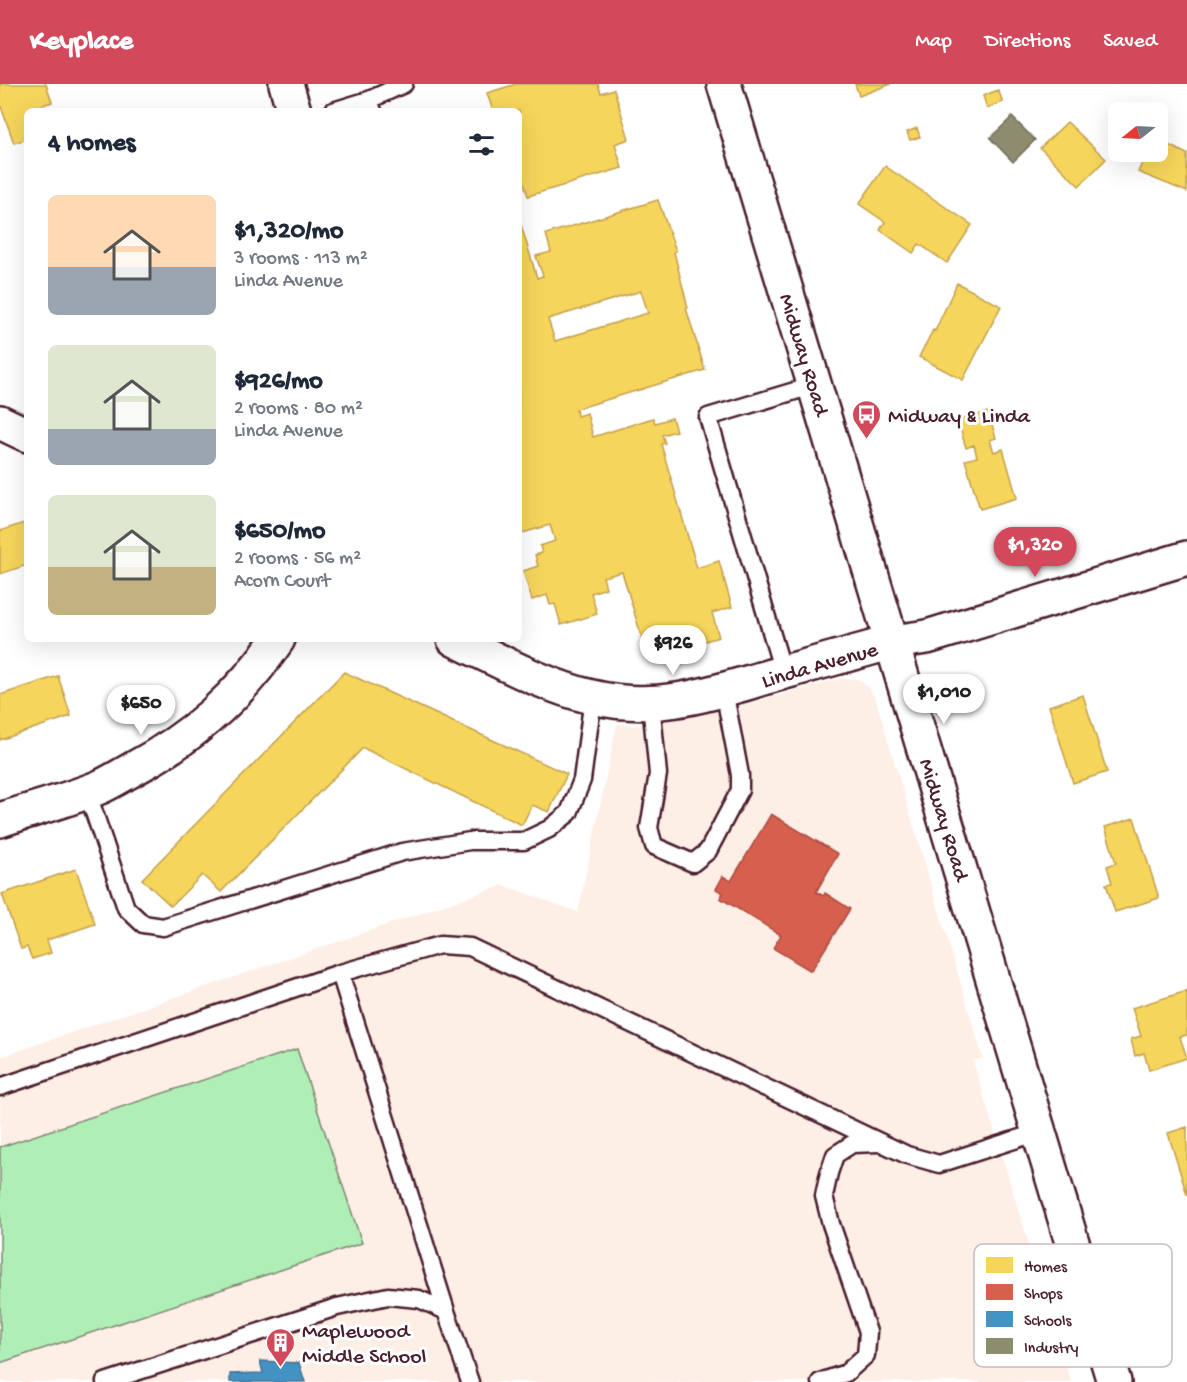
<!DOCTYPE html>
<html lang="en">
<head>
<meta charset="utf-8">
<style>
	body { margin:0; font-family:"Gochi Hand",sans-serif; background:#f6f6f7; color:#1f2937; height:100vh; display:flex; flex-direction:column; font-size:22px; white-space:nowrap }
	* { box-sizing:border-box; margin:0 }
	p { font-size:20px; color:#747a83 }
	.icon { flex:none; width:33px; height:33px; fill:none; stroke:currentColor; stroke-width:2; stroke-linecap:round; stroke-linejoin:round }
	.map { position:relative; flex:1; overflow:hidden }
	.details { position:absolute; left:24px; top:24px; width:498px; height:534px; display:flex; flex-direction:column; background:#fff; border-radius:9px; box-shadow:0 6px 24px #0002 }
	.details>* { flex:none }
	.needle { width:39px; rotate:252deg }
	.buttons { position:absolute; left:1108px; top:18px; display:grid; gap:12px }
	.buttons a { display:grid; place-items:center; width:60px; height:60px; border-radius:9px; background:#fff; box-shadow:0 6px 24px #0002; font-size:30px }
	.price { position:absolute; translate:-50% -51px; padding:0 14px; border-radius:21px; background:#fff; color:#222; font-size:20px; line-height:39px; filter:drop-shadow(0 2px 3px #0008) }
	.price::after { content:''; position:absolute; left:50%; top:36px; width:18px; height:14px; margin-left:-9px; background:inherit; clip-path:polygon(0 0,100% 0,50% 100%) }
	.price.on { background:#d1495b; color:#fff }
	ul { padding:0; list-style:none }
	li { display:flex; align-items:center; gap:18px; height:150px; padding:0 24px }
	li span { display:grid; place-items:center; flex:none; width:168px; height:120px; border-radius:9px; color:#555 }
	li>.icon { margin-inline-start:auto }
	span .icon { width:72px; height:72px; fill:#fffc; stroke-width:1 }
	li b { font-size:26px }
	h2 { display:flex; justify-content:space-between; align-items:center; height:72px; padding:0 24px; font-size:26px }
	header { display:flex; align-items:center; gap:36px; box-sizing:border-box; height:84px; padding:0 30px; background:#d1495b; color:#fff }
	header strong { font-size:28px }
	nav { display:flex; gap:33px; margin-inline-start:auto; font-size:21px }
	.map>svg:first-child { display:block }
</style>
</head>
<body>
<header>
<strong>Keyplace</strong>
<nav><a>Map</a><a>Directions</a><a>Saved</a></nav>
</header>
<div class="map">
<svg width="1187" height="1298" viewBox="0 0 1187 1298">
	<rect width="100%" height="100%" fill="#fff"/>
	<filter id="ink" filterUnits="userSpaceOnUse"><feTurbulence type="fractalNoise" baseFrequency=".0167" numOctaves="2"/><feDisplacementMap in="SourceGraphic" scale="12" xChannelSelector="R" yChannelSelector="G"/><feConvolveMatrix kernelMatrix="1 2 1 2 8 2 1 2 1" color-interpolation-filters="sRGB"/></filter>
	<g filter="url(#ink)">
		<path fill="#feefe6" d="M842,594L858,595L869,604L876,616L983,974L973,977L1071,1298H0V973L503,801L578,828L617,640L637,641L690,633L757,617Z"/>
		<path fill="#afeeb5" stroke="#7c8670" stroke-width="1.5" d="M297,965L362,1159L0,1279V1063Z"/>
		<path fill="#f6d55c" stroke="#c29e4d" stroke-width="1.5" fill-rule="evenodd" d="M0,0H46L52,18L40,22L42,27H27V55L14,59L0,20Z
			M516,0H598L601,9L614,5L629,55L615,60L622,84L528,112L519,83V27H493L487,9Z
			M855,0H891L859,12Z
			M998,6L1003,18L987,24L983,12Z
			M1067,38L1106,75L1079,102L1040,64Z
			M917,44L920,53L910,56L907,48Z
			M1158,56L1187,70V108L1138,88L1147,68H1158Z
			M885,82L972,141L947,179L919,160L913,169L880,146L885,138L859,120Z
			M658,116L676,167L674,168L688,224H686L705,286L576,325L577,332L587,329L593,353L653,334L655,339L672,334L676,347L662,351L665,359L661,360L697,484L719,477L732,523L712,529L719,553L648,574L622,488L603,493L606,504L591,509L597,530L561,541L555,520L550,521L547,511L532,516L523,487L538,482L535,471L542,469L540,462L555,457L550,441L519,450V134L537,194L543,192L536,172L551,168L546,150ZM641,207L648,229L555,257L548,235Z
			M957,199L1001,222L963,296L919,273L933,246L935,247Z
			M988,328L996,354L990,356L994,368L1003,365L1017,414L980,425L965,376L977,373L974,361L966,364L958,337Z
			M27,438V481L0,490V447Z
			M344,588L567,690L549,728L532,721L522,741L363,664L221,808L202,791L171,822L142,795Z
			M58,592L71,632L0,656V611Z
			M1083,611L1107,688L1073,699L1049,622Z
			M1134,734L1159,814L1115,828L1106,800L1112,799L1107,782L1116,779L1105,743Z
			M76,785L95,840L47,856L51,869L32,875L27,863L21,865L2,810Z
			M1187,907V951L1180,953L1187,974L1149,986L1144,969L1135,972L1131,955L1141,952L1132,924Z
			M1187,1043V1111L1168,1049Z"/>
		<path fill="#d6604d" stroke="#ac4c43" stroke-width="1.5" d="M771,730L838,770L816,808L824,812L825,809L850,825L811,887L773,864L781,851L720,814L723,809L716,805L723,792L731,797Z"/>
		<path fill="#4393c3" stroke="#457095" stroke-width="1.5" d="M260,1277L299,1279L305,1298H230V1290L263,1289Z"/>
		<path fill="#8c8c6e" stroke="#786b5a" stroke-width="1.5" d="M1012,33L1035,56L1013,78L990,54Z"/>
		<g fill="none" stroke-linecap="round" stroke-linejoin="round">
			<defs>
				<path id="lane" d="M369,16L404,0
					M333,27L369,16L373,27
					M783,588L708,333L815,301
					M651,619L658,690L649,744L654,762L693,779L708,767L740,706V691L724,606
					M87,707L126,824L143,840L163,843L402,768L470,757H524L549,745L569,729L582,696L593,614
					M340,889L446,1227
					M0,1003L340,889L440,861L470,863L907,1071L939,1080L1039,1048
					M105,1298L337,1223L388,1212L419,1215L446,1227L470,1298
					M820,1298L846,1289L866,1271L868,1248L831,1140L824,1112L829,1089L835,1071L852,1060L879,1059"/>
				<path id="street" d="M286,0L294,27
					M0,338L27,351
					M454,555C498,576 544,602 592,613C659,629 711,609 774,591C814,580 853,569 893,558L927,553L1187,474
					M0,736C33,725 68,716 100,703C111,698 122,691 133,685C193,653 240,612 278,555"/>
				<path id="secondary" d="M724,0L1114,1298"/>
			</defs>
			<use href="#lane" stroke="#4a1f2b" stroke-width="21"/>
			<use href="#street" stroke="#4a1f2b" stroke-width="38"/>
			<use href="#secondary" stroke="#4a1f2b" stroke-width="38"/>
			<use href="#lane" stroke="#fff" stroke-width="16"/>
			<use href="#street" stroke="#fff" stroke-width="33"/>
			<use href="#secondary" stroke="#fff" stroke-width="33"/>
		</g>
	</g>
	<defs>
		<symbol id="bus-pin" viewBox="-11 -11 22 30"><path d="M0 17L-7.5 6A9.5 9.5 0 1 1 7.5 6Z" fill="#d1495b" stroke="#fff"/><path d="M-5-6H5V4H4V6H2V4H-2V6H-4V4H-5ZM-3.5-4V0h7V-4ZM-3.5 1.2v1.5H-2V1.2ZM2 1.2v1.5H3.5V1.2Z" fill="#fff"/></symbol>
		<symbol id="building-pin" viewBox="-11 -11 22 30"><path d="M0 17L-7.5 6A9.5 9.5 0 1 1 7.5 6Z" fill="#d1495b" stroke="#fff"/><path d="M-4-6H4V6H1V3H-1V6H-4ZM-2.5-4.3h1.7v1.8h-1.7ZM.8-4.3h1.7v1.8H.8ZM-2.5-1h1.7V.8h-1.7ZM.8-1h1.7V.8H.8Z" fill="#fff"/></symbol>
	</defs>
	<g fill-rule="evenodd">
		<use href="#bus-pin" x="850" y="314" width="33" height="45"/>
		<use href="#building-pin" x="264" y="1242" width="33" height="45"/>
	</g>
	<g text-anchor="middle" stroke-width="6" stroke-linejoin="round" paint-order="stroke">
		<g font-size="22" fill="#4a1f2b" stroke="#fff">
			<text transform="translate(806 270) rotate(73)" y="8">Midway Road</text>
			<text transform="translate(819 579) rotate(-16)" y="8">Linda Avenue</text>
			<text transform="translate(946 735) rotate(73)" y="8">Midway Road</text>
		</g>
		<g font-size="22" fill="#4a1f2b" stroke="#fff" text-anchor="start">
			<text x="888" y="338">Midway &amp; Linda</text>
			<text x="302" y="1253">Maplewood<tspan x="302" dy="25">Middle School</tspan></text>
		</g>
	</g>
	<rect x="974" y="1160" width="198" height="123" rx="9" fill="#fff" stroke="#c9bcbf" stroke-width="1.5"/>
	<rect x="986" y="1173" width="27" height="16" fill="#f6d55c"/>
	<rect x="986" y="1200" width="27" height="16" fill="#d6604d"/>
	<rect x="986" y="1227" width="27" height="16" fill="#4393c3"/>
	<rect x="986" y="1254" width="27" height="16" fill="#8c8c6e"/>
	<g font-size="16" fill="#4a1f2b">
		<text x="1024" y="1187">Homes</text>
		<text x="1024" y="1214">Shops</text>
		<text x="1024" y="1241">Schools</text>
		<text x="1024" y="1268">Industry</text>
	</g>
</svg>
<div class="buttons">
<a><svg class="needle" viewBox="-14 -14 28 28"><path d="M0-13l5 13h-10z" fill="#e53935"/><path d="M0 13l5-13h-10z" fill="#747a83"/></svg></a>
</div>
<b class="price on" style="left:1035px;top:494px">$1,320</b>
<b class="price" style="left:673px;top:592px">$926</b>
<b class="price" style="left:944px;top:641px">$1,010</b>
<b class="price" style="left:141px;top:652px">$650</b>
<section class="details">
<h2>4 homes<svg class="icon" aria-label="filters" viewBox="0 0 24 24"><path d="M4 7h16M4 17h16"/><circle cx="9" cy="7" r="2"/><circle cx="15" cy="17" r="2"/></svg></h2>
<ul>
<li><span style="background:linear-gradient(#ffd9b3 60%,#9aa5b1 0)"><svg class="icon" aria-label="home" viewBox="0 0 24 24"><path d="M3 11l9-7 9 7M6 9v11h12V9"/></svg></span><div><b>$1,320/mo</b><p>3 rooms · 113 m²</p><p>Linda Avenue</p></div></li>
<li><span style="background:linear-gradient(#dfe7d0 70%,#9aa5b1 0)"><svg class="icon" aria-label="home" viewBox="0 0 24 24"><path d="M3 11l9-7 9 7M6 9v11h12V9"/></svg></span><div><b>$926/mo</b><p>2 rooms · 80 m²</p><p>Linda Avenue</p></div></li>
<li><span style="background:linear-gradient(#dfe7d0 60%,#c2b280 0)"><svg class="icon" aria-label="home" viewBox="0 0 24 24"><path d="M3 11l9-7 9 7M6 9v11h12V9"/></svg></span><div><b>$650/mo</b><p>2 rooms · 56 m²</p><p>Acorn Court</p></div></li>
</ul>
</section>
</div>
</body>
</html>
